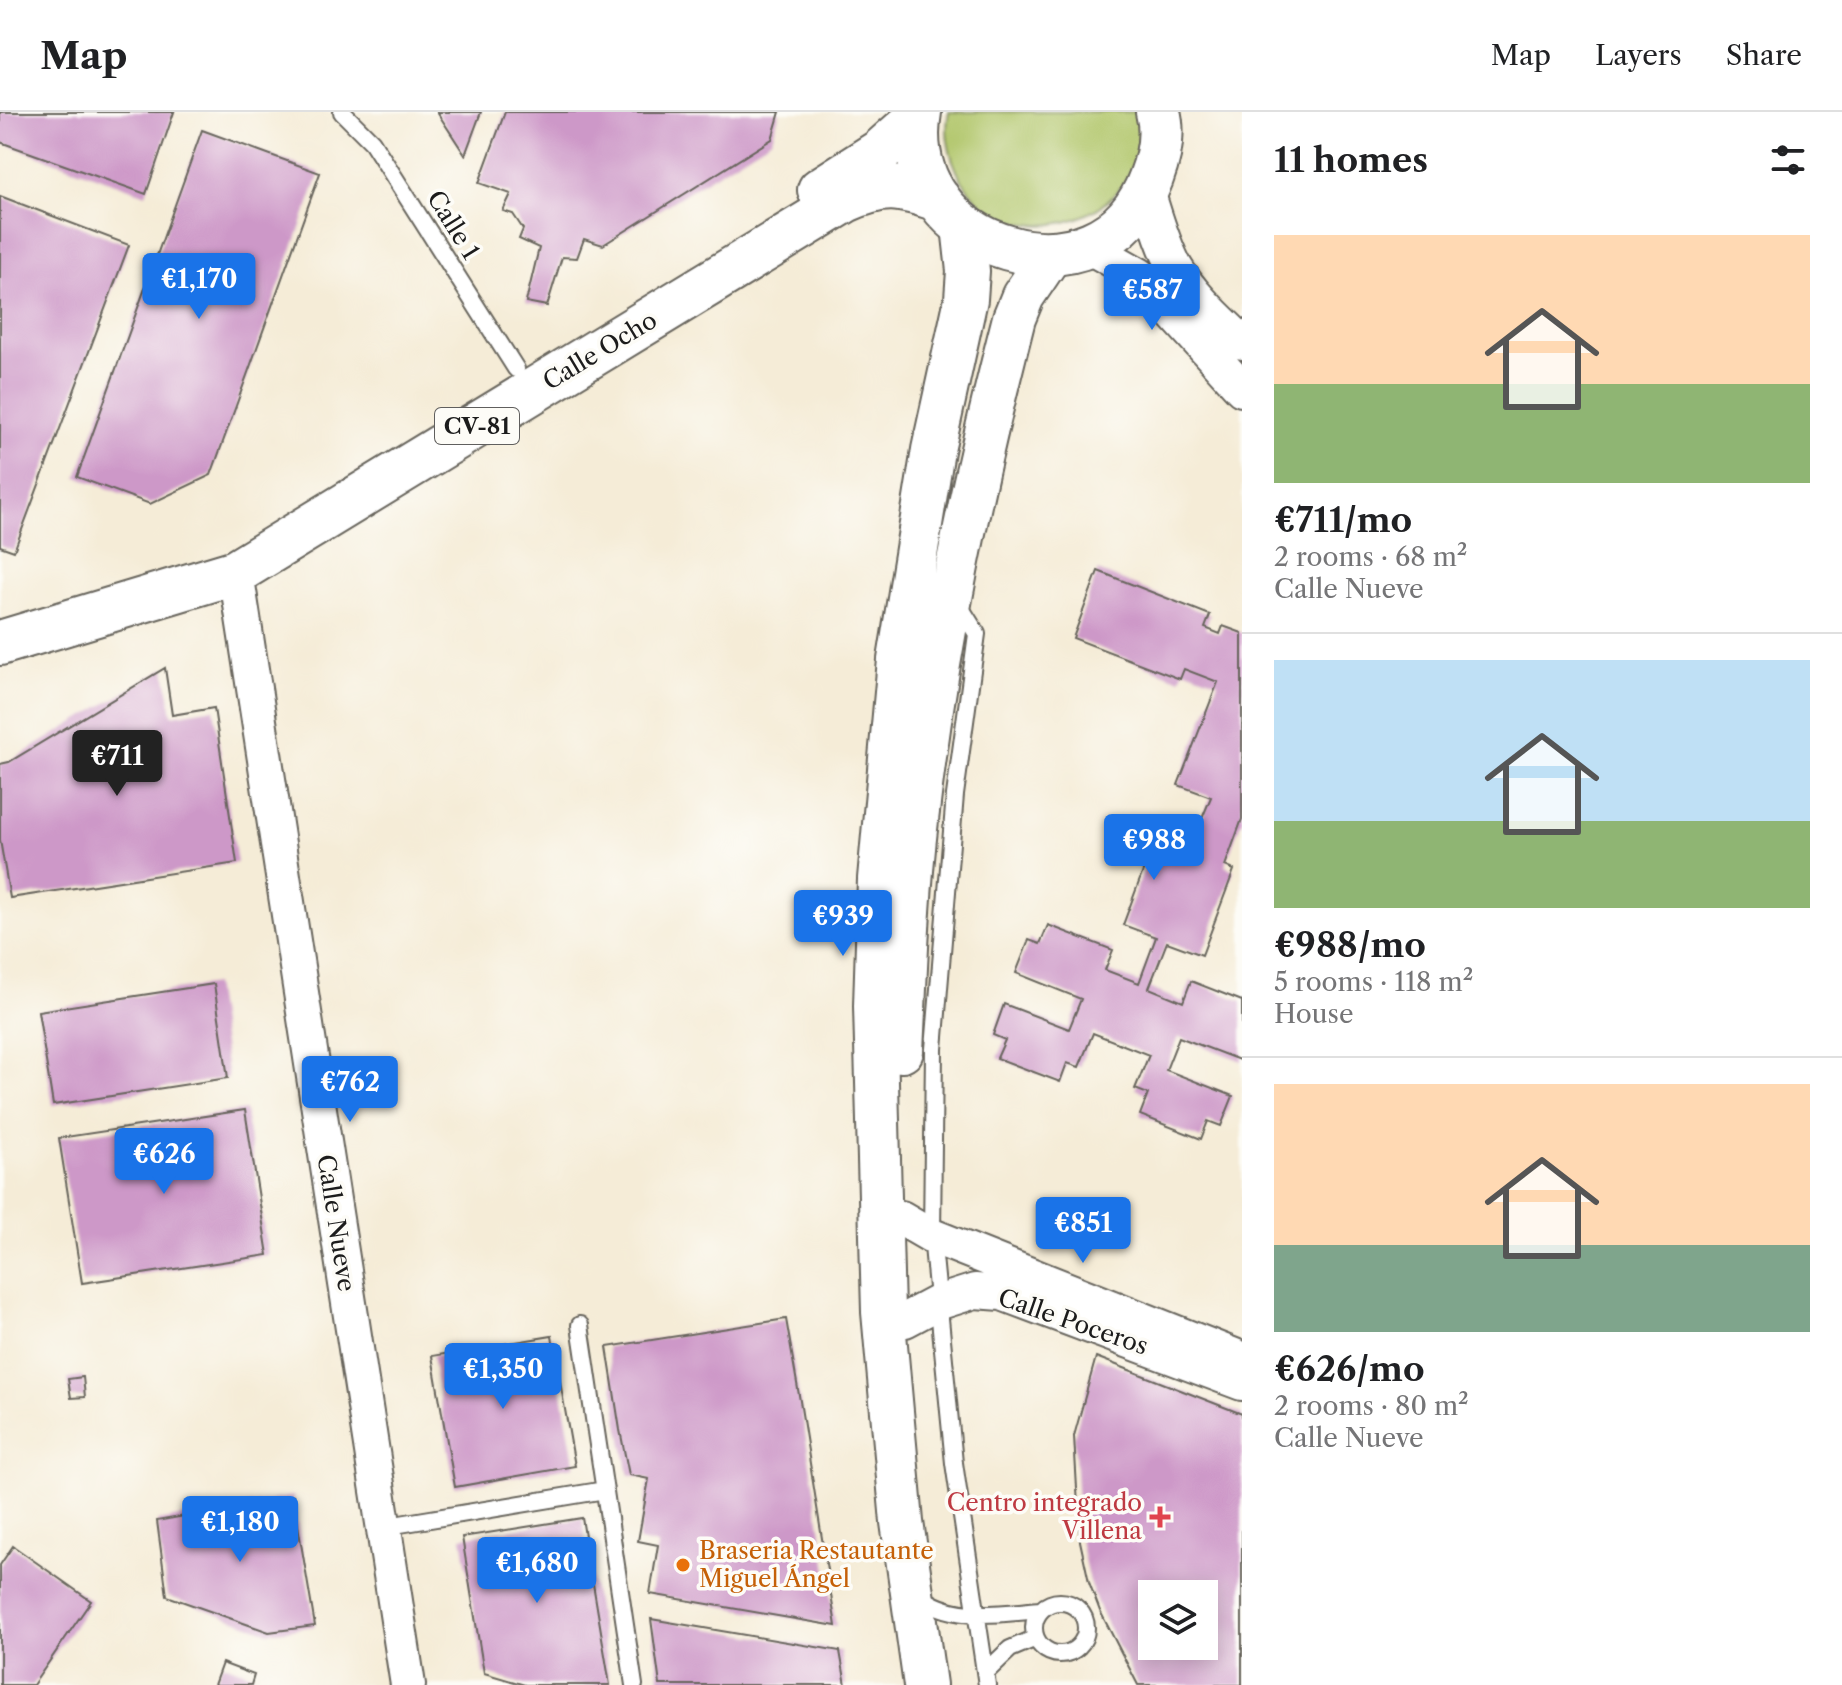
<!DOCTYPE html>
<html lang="en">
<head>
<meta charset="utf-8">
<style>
	body { margin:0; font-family:"Libre Caslon Text",serif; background:#f2f2f2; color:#202124; height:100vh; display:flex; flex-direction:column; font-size:30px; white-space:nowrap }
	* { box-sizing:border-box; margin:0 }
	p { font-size:26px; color:#757577 }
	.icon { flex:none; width:44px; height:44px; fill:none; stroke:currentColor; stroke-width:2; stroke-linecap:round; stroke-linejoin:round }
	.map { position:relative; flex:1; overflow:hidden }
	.panel { display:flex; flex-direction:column; background:#fff; width:600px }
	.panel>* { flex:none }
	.tools { position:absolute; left:1138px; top:1468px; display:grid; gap:16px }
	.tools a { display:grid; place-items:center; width:80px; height:80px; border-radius:0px; background:#fff; box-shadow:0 4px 20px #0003; font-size:40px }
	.price { position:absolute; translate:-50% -68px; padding:0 18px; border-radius:8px; background:#1a73e8; color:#fff; font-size:26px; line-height:52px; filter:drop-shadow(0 2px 4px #0008) }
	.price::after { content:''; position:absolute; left:50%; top:48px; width:24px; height:18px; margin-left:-12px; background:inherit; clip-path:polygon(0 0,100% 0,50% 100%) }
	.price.current { background:#222; color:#fff }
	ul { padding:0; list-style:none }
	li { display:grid; align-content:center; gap:16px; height:424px; padding:0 32px }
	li+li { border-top:2px solid #e0e0e0 }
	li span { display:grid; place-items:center; height:248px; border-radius:0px; color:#555 }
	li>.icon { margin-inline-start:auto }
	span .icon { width:144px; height:144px; fill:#fffc; stroke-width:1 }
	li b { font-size:34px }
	h2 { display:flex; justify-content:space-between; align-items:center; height:96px; padding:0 32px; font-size:34px }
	header { display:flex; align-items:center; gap:48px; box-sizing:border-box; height:112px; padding:0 40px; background:#fff; border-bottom:2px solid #e0e0e0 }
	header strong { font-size:38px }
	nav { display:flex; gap:44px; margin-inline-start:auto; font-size:28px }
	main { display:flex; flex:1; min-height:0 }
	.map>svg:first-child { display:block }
</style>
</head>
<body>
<header>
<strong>Map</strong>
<nav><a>Map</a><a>Layers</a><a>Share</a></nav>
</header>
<main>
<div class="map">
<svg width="1242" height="1573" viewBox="0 0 1242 1573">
	<rect width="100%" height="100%" fill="#fdfcf7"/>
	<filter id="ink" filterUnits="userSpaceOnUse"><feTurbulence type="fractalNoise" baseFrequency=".0125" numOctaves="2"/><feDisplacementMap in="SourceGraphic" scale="16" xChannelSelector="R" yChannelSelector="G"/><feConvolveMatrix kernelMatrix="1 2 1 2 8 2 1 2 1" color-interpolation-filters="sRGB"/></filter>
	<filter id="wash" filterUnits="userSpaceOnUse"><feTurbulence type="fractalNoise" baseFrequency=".006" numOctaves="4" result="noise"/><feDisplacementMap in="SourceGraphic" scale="32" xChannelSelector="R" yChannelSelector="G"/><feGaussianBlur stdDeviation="1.8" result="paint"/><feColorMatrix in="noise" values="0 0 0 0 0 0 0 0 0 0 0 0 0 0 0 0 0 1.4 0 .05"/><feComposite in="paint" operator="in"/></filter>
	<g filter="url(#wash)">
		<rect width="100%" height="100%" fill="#f5ecd7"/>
		<path fill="#b1c66a" stroke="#667143" stroke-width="2" d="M949,0H1136C1161,108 1004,159 957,59C949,41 944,20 949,0Z"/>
		<g id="blocks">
			<path fill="#cd98c8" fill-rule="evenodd" d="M0,0H174L146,82L0,30Z
				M437,0H481L465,43Z
				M505,0H780L772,27L603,133L584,127L577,146L562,145L547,194L526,190L539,136L519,127L523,117L513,102L503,99L511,82L479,71Z
				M202,18L320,61L211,363L150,392L77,365Z
				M0,84L129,133L14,439L0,434Z
				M1098,459L1210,503L1205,516L1220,522L1223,514L1242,521V707L1225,754L1234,758L1202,843L1167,830L1149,876L1183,890L1191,869L1242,889V949L1179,925L1166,958L1233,984L1221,1014L1208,1009L1201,1027L1140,1003L1148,982L1135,977L1149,943L1093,921L1079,955L1067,951L1060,970L997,946L1005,928L993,923L1004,892L1069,917L1081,887L1016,861L1029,828L1040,832L1048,813L1113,838L1105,858L1139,871L1156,825L1123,813L1155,727L1178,736L1188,710L1199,714L1211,685L1178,673L1218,570L1184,557L1180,567L1073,526Z
				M165,556L172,603L214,596L237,751L10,786L0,728V652L9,650Z
				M214,872L228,966L53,993L38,899Z
				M245,998L268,1143L82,1171L59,1026Z
				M786,1207L800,1289L836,1514L650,1482L658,1433L638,1429L649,1367L629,1363L620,1318L607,1235Z
				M552,1224L575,1354L455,1375L432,1244Z
				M1096,1245L1242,1302V1573H1138L1100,1499L1089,1470L1080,1429L1074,1324ZM1152,1482H1204V1534H1152Z
				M83,1265L85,1285L71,1286L68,1267Z
				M293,1384L315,1514L269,1520L167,1484L157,1409Z
				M582,1406L610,1573H525L484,1561L462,1425Z
				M13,1434L91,1489L33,1573H0V1453Z
				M651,1507L840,1539L846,1573H660Z
				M222,1551L254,1563L251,1573H214Z"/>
		</g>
	</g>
	<g filter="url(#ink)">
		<use href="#blocks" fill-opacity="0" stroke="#68655d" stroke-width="2"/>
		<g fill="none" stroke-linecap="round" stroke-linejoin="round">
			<defs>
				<path id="service" d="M342,0L372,30L516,257
					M957,490L977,522L955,683L934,937L932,1124L954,1351L987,1573
					M580,1213L634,1573
					M382,1415L605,1378
					M919,1483C952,1511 1001,1501 1041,1498
					M1034 1516a26 26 0 1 1 52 0a26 26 0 1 1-52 0Z
					M986,1560L1010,1537L1036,1526"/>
				<path id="minor" d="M1147,79C1155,104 1162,131 1175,155C1192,184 1218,207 1242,230
					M1086,133L1139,163L1242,277
					M236,460L408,1573
					M901,1106L932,1124L1242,1247
					M905,1208L937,1191L975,1179L1002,1181L1242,1271"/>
				<path id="tertiary" d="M902,939C906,862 908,784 917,708C936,538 972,371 1014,206L1023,184L1052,141
					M925,1573L902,1410L883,1200L875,894L879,767L899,548L933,338L966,187L968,159L963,114"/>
				<path id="primary" d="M919,0C895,140 1103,200 1151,66C1159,45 1164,22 1158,0
					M820,78L881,39L918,6
					M0,531L236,460L846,88C884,71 899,74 938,87"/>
			</defs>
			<use href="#service" stroke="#68655d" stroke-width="20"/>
			<use href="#minor" stroke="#68655d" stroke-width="38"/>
			<use href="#tertiary" stroke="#68655d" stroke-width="46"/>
			<use href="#primary" stroke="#68655d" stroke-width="48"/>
			<use href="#service" stroke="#fff" stroke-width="16"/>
			<use href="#minor" stroke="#fff" stroke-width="34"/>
			<use href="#tertiary" stroke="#fff" stroke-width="42"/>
			<use href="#primary" stroke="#fff" stroke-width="44"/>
		</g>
	</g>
	<path fill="#e0444e" stroke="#fdfcf7" stroke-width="3" d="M1156 1393h8v8h8v8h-8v8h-8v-8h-8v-8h8z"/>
	<circle fill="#e8710a" stroke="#fdfcf7" stroke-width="3" cx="683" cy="1453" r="8"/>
	<g text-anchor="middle" stroke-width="7" stroke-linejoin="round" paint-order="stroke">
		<rect fill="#fdfcf7" stroke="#605f5e" stroke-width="2" x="435" y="296" width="84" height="36" rx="6"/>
		<g font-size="22" font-weight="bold" fill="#1c1c1c">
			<text x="477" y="322">CV-81</text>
		</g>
		<g font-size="24" fill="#1c1c1c" stroke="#fdfcf7">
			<text transform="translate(453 113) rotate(58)" y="8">Calle 1</text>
			<text transform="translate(600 239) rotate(-31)" y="8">Calle Ocho</text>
			<text transform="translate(336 1111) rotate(81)" y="8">Calle Nueve</text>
			<text transform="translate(1073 1210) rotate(19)" y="8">Calle Poceros</text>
		</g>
		<g font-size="24" fill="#be3a42" stroke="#fdfcf7" text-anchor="end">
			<text x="1142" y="1399">Centro integrado<tspan x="1142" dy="28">Villena</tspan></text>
		</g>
		<g font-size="24" fill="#c56008" stroke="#fdfcf7" text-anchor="start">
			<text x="699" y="1447">Braseria Restautante<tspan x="699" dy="28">Miguel Ángel</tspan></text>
		</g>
	</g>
</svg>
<div class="tools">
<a><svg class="icon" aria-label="layers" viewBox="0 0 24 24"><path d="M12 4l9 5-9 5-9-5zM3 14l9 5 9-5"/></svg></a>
</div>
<b class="price" style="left:199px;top:209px">€1,170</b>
<b class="price" style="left:1152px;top:220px">€587</b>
<b class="price current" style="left:117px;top:686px">€711</b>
<b class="price" style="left:1154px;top:770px">€988</b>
<b class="price" style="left:843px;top:846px">€939</b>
<b class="price" style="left:350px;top:1012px">€762</b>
<b class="price" style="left:164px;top:1084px">€626</b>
<b class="price" style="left:1083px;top:1153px">€851</b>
<b class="price" style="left:503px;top:1299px">€1,350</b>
<b class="price" style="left:240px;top:1452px">€1,180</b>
<b class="price" style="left:537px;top:1493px">€1,680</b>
</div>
<section class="panel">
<h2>11 homes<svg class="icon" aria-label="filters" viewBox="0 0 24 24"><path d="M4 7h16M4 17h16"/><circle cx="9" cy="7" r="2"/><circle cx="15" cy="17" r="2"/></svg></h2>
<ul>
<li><span style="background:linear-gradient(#ffd9b3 60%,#8fb573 0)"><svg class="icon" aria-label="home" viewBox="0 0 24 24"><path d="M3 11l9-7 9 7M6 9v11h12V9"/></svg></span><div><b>€711/mo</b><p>2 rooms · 68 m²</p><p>Calle Nueve</p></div></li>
<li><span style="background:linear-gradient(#bfe0f5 65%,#8fb573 0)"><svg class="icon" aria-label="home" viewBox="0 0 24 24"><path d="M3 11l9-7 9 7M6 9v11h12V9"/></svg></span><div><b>€988/mo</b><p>5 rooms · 118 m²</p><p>House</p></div></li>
<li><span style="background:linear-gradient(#ffd9b3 65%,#7fa58c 0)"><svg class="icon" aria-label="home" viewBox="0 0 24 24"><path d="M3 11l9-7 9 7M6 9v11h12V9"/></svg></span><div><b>€626/mo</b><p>2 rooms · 80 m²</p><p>Calle Nueve</p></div></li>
</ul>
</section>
</main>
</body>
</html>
